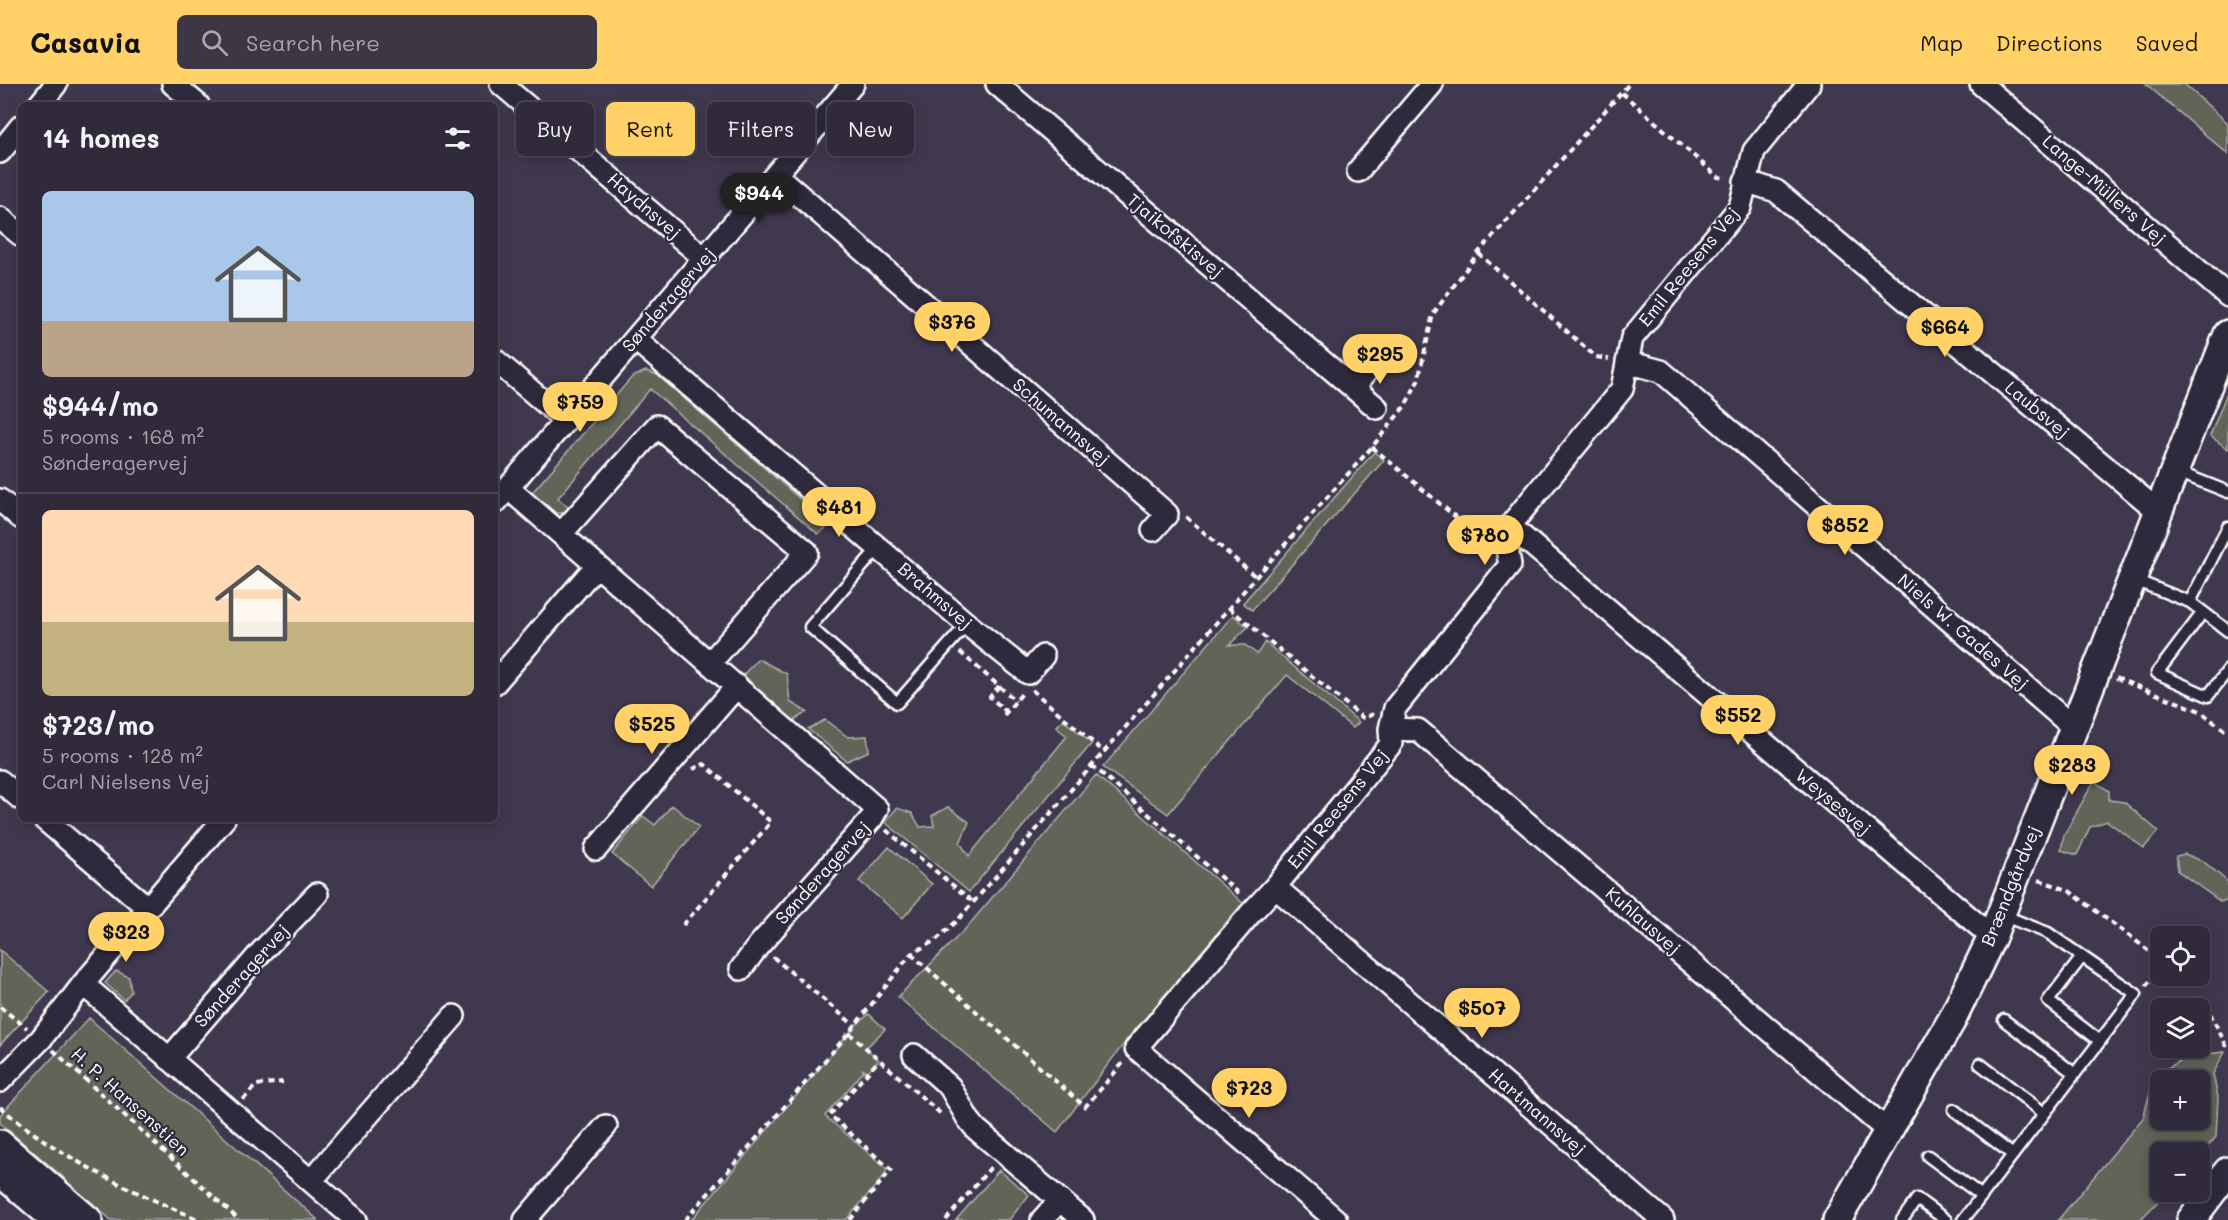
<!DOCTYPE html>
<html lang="en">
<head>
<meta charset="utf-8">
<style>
	body { margin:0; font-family:Mali,sans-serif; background:#3c3645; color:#f1f3f6; height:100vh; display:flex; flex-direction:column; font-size:22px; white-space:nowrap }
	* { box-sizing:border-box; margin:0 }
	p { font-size:20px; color:#a8a7af }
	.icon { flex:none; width:33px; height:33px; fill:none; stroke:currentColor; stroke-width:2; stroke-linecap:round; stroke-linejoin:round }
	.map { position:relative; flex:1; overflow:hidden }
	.side { position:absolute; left:18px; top:18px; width:480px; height:720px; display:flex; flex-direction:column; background:#302a3a; border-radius:9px; box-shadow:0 3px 15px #0003,0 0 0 2px #4b4654 }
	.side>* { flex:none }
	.top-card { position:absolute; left:516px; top:18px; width:570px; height:54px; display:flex; gap:12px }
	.controls { position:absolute; left:2150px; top:842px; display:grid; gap:12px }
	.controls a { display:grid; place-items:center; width:60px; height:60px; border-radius:9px; background:#302a3a; box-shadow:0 3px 15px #0003,0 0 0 2px #4b4654; font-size:30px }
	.price { position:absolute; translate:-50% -51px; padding:0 14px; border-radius:21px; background:#ffd166; color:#111; font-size:20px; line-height:39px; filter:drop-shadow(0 2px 3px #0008) }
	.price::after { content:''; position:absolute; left:50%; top:36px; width:18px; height:14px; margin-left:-9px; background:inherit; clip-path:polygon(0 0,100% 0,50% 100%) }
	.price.selected { background:#222; color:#fff }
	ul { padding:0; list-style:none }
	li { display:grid; align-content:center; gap:12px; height:318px; padding:0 24px }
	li+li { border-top:2px solid #4b4654 }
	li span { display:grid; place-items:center; height:186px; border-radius:9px; color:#555 }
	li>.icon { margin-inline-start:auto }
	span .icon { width:108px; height:108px; fill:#fffc; stroke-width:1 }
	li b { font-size:26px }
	h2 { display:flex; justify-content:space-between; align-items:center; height:72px; padding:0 24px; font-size:26px }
	.chip { padding:0 21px; border-radius:9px; background:#302a3a; box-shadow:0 3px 15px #0003,0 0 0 2px #4b4654; font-size:21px; line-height:54px }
	.chip.selected { background:#ffd166; color:#111 }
	header { display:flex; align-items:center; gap:36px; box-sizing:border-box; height:84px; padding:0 30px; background:#ffd166; color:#111 }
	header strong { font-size:28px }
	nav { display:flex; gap:33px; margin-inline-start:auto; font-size:21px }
	.search { width:420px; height:54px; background:#3c3645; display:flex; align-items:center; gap:15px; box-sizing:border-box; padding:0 21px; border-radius:9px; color:#a8a7af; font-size:22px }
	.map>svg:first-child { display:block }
</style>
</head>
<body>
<header>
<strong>Casavia</strong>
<div class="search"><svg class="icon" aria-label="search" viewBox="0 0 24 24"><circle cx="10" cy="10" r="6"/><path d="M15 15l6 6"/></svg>Search here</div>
<nav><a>Map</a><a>Directions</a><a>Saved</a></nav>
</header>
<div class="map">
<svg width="2228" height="1136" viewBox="0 0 2228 1136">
	<rect width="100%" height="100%" fill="#40384e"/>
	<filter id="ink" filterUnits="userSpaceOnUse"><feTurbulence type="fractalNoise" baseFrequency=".0167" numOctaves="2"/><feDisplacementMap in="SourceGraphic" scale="12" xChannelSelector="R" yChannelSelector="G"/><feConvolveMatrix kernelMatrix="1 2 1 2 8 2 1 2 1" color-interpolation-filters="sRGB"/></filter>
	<g filter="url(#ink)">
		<path fill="#606558" stroke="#b0b2ac" stroke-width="1.5" fill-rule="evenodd" d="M2146,0H2184L2228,39V70Z
			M646,287L657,291L830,441L818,450L650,305L558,414L571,426C551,435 545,424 530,411L632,293Z
			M2228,306V365L2210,352Z
			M1374,368L1384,376L1252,526L1243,519Z
			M1233,531L1248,543L1229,561H1245L1257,570L1265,558L1359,638L1353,644L1287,591L1168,730L1103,683Z
			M758,575L787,590L790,618L807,628L793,637L743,591Z
			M825,636L848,653L867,652L869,667L847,677L808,645Z
			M1063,636L1092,659L969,808L885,738L897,724L912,729L920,743L934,742L932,732L948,723L969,738L960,759L969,772L1067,652L1056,643Z
			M1096,691L1244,820L1119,966L1057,1048L898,913L968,842Z
			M2094,697L2109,707V716L2124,718L2158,747L2144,764L2107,737L2090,743L2077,771L2061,766L2064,751Z
			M672,721L699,743L651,802L612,770L643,732L655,741Z
			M889,763L932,800L903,834L859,797Z
			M2185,770L2204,778L2228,798V815L2221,818L2178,787L2176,772Z
			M0,866L49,908L0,961Z
			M116,887L129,893L131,908L124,916L105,899Z
			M869,930L885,945L866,964L879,976L867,988L862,985L864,987L825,1032L886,1084V1090L846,1136H691L855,942Z
			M89,934L318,1136H111L89,1116L80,1114L63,1093L0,1039V1031Z
			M2225,968L2213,990L2218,1013L2216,1053L2199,1073V1068H2160V1107H2168L2140,1136H2058L2143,1034L2155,991L2189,972ZM2160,996H2199V1035H2160Z
			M999,1086L1029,1111L1009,1136H956Z"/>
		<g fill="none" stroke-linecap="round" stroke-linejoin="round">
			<defs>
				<path id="service" d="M2175,387L2228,408
					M879,463L810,543L897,619L967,540
					M2132,495L2190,518L2228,547
					M2190,518L2228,443
					M2203,528L2157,589L2208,612L2228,586
					M2082,873L2048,917L2100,957
					M2004,936L2075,990
					M1980,980L2044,1029
					M1954,1026L2013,1071
					M1928,1072L1982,1112
					M1902,1136L1917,1115L1946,1136
					M1963,1136L2136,910L2048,849L2002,831"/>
				<path id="minor" d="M173,0L198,21
					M501,0L704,174
					M997,0L1377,324
					M1981,0L2228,212
					M39,21L56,0
					M0,68L21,42
					M1358,87L1432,0
					M776,91L1167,430L1153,446
					M1745,97L1776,107L2158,427
					M0,134L21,151
					M635,255L967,540L1028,589L1043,572
					M495,276L565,336
					M1627,278L1661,287L2074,644
					M1354,304L1376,274
					M508,404L877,725L872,734L759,861L741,885
					M0,416L21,434
					M495,419L853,0
					M1510,442L1992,853
					M561,450L657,342L807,468L710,579
					M495,599L597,481
					M1390,645L1418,646L1888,1047
					M0,697L21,715
					M44,735L148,824
					M596,765L737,602
					M1275,803L1663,1136
					M83,900L356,1136
					M914,971L950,1003L968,1035L976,1045L1083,1136
					M169,975L262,867L317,810
					M0,997L41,955L83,900L224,735
					M311,1097L454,932
					M525,1136L606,1042
					M1042,1136L1060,1116
					M1336,1136L1136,964L1250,830L1275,803L1391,660L1390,645L1395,624L1510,481L1504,449L1622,305L1632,254L1740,123L1754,67L1809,0"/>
				<path id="tertiary" d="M0,1060L88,1136
					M0,1088L56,1136
					M1837,1136L1953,934L1992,853L2228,250
					M2191,1136L2228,1087"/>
			</defs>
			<use href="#service" stroke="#fff" stroke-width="15"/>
			<use href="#minor" stroke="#fff" stroke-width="26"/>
			<use href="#tertiary" stroke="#fff" stroke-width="32"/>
			<path stroke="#fff" stroke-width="4" stroke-dasharray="6 4.5" stroke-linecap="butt" d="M1622,9L1718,93L1727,94
				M1478,169L1596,273L1609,275
				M1372,363L1482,455L1486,454
				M1186,433L1256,493
				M1229,524L1363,634L1374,630
				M960,568L1016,617
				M2116,594L2200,627L2228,649
				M999,602L990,613L1007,628
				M1032,606L1104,668
				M1004,631L1024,607
				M1092,681L1241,811
				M886,746L973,818
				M2039,796L2068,806L2160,875
				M683,841L771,738L704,680L693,685
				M911,870L1085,1023L1123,979
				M773,873L855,942
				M2146,902L2160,885
				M0,923L27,944
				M2201,923L2211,931L2228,965
				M849,949L941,1030
				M53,966L239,1136
				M243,1016L256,1001L283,998
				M0,1023C60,1074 128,1106 200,1136
				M685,1136L849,949L911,870L936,856L957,837L1256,493L1372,363L1405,322L1418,297L1433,230L1478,169L1629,0
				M850,1136L891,1086L830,1031L879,976
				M946,1136L991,1083"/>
			<use href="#service" stroke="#2f2a3d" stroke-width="10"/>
			<use href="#minor" stroke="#2f2a3d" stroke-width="21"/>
			<use href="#tertiary" stroke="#2f2a3d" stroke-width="27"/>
		</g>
	</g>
	<g text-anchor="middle" stroke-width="4.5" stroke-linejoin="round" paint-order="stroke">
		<g font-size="18" fill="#fff" stroke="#2f2a3d">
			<text transform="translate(2104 106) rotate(41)" y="6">Lange-Müllers Vej</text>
			<text transform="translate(644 122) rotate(41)" y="6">Haydnsvej</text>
			<text transform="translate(1175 152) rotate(40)" y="6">Tjaikofskisvej</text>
			<text transform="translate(1689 183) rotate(-51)" y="6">Emil Reesens Vej</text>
			<text transform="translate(669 216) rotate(-49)" y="6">Sønderagervej</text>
			<text transform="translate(2037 326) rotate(40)" y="6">Laubsvej</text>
			<text transform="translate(1061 338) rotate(41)" y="6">Schumannsvej</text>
			<text transform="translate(935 512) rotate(41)" y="6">Brahmsvej</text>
			<text transform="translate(1963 548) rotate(41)" y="6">Niels W. Gades Vej</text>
			<text transform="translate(1833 718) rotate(40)" y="6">Weysesvej</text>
			<text transform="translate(1338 725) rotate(-51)" y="6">Emil Reesens Vej</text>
			<text transform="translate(823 789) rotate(-48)" y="6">Sønderagervej</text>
			<text transform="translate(2011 802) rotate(-68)" y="6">Brændgårdvej</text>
			<text transform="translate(1643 837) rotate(41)" y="6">Kuhlausvej</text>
			<text transform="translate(242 892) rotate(-48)" y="6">Sønderagervej</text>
			<text transform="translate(130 1018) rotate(42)" y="6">H. P. Hansenstien</text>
			<text transform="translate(1537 1028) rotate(41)" y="6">Hartmannsvej</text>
		</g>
	</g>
</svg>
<div class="controls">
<a><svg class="icon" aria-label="locate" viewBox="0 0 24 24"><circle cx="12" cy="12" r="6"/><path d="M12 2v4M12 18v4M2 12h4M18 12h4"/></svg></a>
<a><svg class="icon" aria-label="layers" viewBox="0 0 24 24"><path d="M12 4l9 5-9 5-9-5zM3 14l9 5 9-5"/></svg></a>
<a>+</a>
<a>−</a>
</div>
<b class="price selected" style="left:759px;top:140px">$944</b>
<b class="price" style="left:952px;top:269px">$376</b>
<b class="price" style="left:1945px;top:274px">$664</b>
<b class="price" style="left:1380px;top:301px">$295</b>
<b class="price" style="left:580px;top:349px">$759</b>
<b class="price" style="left:839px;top:454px">$481</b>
<b class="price" style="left:1845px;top:472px">$852</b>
<b class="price" style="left:1485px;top:482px">$780</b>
<b class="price" style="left:1738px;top:662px">$552</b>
<b class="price" style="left:652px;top:671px">$525</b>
<b class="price" style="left:2072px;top:712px">$283</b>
<b class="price" style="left:126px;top:879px">$323</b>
<b class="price" style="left:1482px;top:955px">$507</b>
<b class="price" style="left:1249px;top:1035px">$723</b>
<div class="top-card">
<a class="chip">Buy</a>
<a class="chip selected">Rent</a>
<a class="chip">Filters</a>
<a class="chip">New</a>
</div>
<section class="side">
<h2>14 homes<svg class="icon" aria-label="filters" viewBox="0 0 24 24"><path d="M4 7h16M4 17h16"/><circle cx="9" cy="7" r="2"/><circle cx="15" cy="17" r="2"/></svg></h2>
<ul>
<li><span style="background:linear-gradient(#a9c7e8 70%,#b9a48a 0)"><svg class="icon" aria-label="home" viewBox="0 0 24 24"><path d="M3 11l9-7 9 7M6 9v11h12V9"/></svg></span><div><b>$944/mo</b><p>5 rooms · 168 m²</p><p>Sønderagervej</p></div></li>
<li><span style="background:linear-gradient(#ffd9b3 60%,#c2b280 0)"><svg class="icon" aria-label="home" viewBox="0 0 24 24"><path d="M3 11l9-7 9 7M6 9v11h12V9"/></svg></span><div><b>$723/mo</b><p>5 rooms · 128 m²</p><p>Carl Nielsens Vej</p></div></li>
</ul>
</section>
</div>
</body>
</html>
